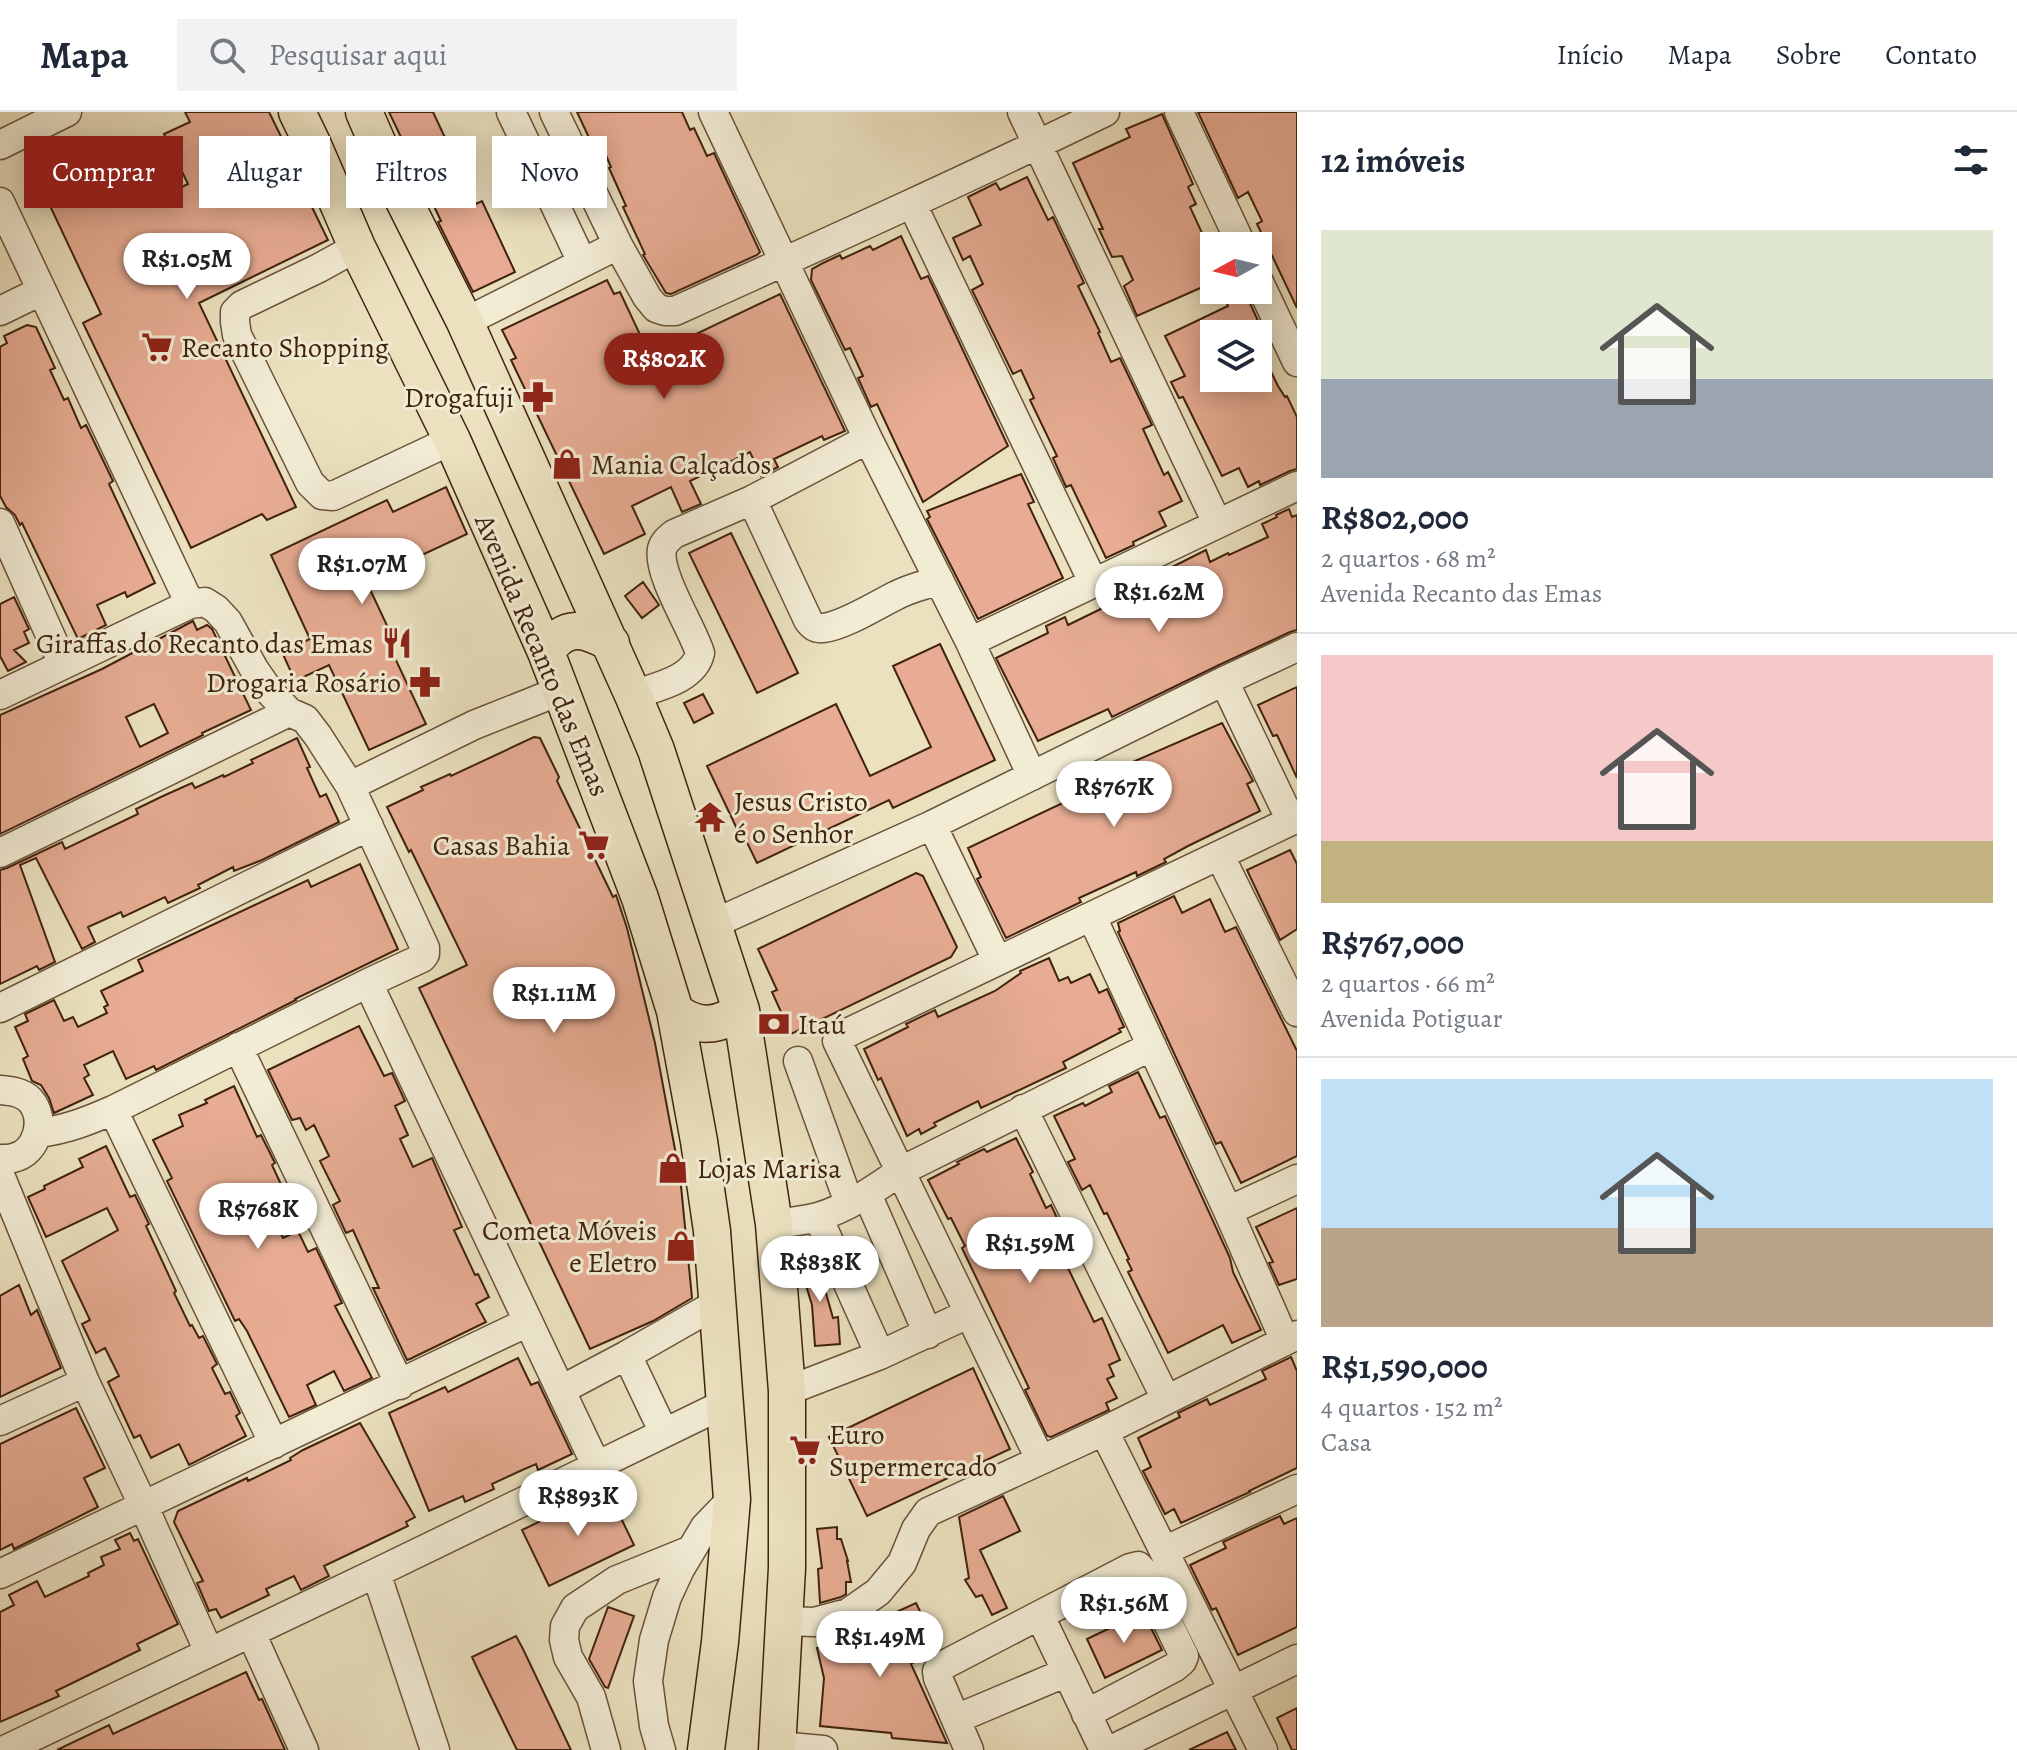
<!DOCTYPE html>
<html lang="pt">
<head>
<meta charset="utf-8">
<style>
	body { margin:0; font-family:Alegreya,serif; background:#f2f2f3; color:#1f2937; height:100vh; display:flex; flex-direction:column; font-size:30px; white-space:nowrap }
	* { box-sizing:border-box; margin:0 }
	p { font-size:26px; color:#747a83 }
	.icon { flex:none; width:44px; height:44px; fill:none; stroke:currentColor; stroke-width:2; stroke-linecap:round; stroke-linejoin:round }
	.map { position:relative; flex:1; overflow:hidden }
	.drawer { display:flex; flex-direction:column; background:#fff; width:720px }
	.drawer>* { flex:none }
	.hud { position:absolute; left:24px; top:24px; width:760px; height:72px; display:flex; gap:16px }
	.needle { width:52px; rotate:262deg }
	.tools { position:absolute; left:1200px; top:120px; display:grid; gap:16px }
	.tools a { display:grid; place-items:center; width:72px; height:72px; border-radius:0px; background:#fff; box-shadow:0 4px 20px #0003; font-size:40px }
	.price { position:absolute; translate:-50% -68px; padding:0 18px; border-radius:28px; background:#fff; color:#222; font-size:26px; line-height:52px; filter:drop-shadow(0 2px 4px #0008) }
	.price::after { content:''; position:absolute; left:50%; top:48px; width:24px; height:18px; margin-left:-12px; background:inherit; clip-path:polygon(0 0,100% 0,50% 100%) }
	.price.current { background:#8f2418; color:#fff }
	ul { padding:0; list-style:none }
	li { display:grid; align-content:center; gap:16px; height:424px; padding:0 24px }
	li+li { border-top:2px solid #e0e1e3 }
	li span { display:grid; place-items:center; height:248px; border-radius:0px; color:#555 }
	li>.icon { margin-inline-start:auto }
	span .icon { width:144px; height:144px; fill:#fffc; stroke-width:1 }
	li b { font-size:34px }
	h2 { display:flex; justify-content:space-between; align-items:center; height:96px; padding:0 24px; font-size:34px }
	.tag { padding:0 28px; border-radius:0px; background:#fff; box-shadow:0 4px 20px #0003; font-size:28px; line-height:72px }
	.tag.current { background:#8f2418; color:#fff }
	header { display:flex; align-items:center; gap:48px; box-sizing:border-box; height:112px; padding:0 40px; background:#fff; border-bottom:2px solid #e0e1e3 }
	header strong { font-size:38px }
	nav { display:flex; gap:44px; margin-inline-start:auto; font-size:28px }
	.search { width:560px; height:72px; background:#f2f2f3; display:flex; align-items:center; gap:20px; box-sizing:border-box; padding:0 28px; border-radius:0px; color:#747a83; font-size:30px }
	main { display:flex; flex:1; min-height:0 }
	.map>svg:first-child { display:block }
</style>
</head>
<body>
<header>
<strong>Mapa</strong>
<div class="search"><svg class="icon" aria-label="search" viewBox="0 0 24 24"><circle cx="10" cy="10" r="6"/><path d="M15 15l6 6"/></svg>Pesquisar aqui</div>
<nav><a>Início</a><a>Mapa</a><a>Sobre</a><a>Contato</a></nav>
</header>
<main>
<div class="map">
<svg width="1297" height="1638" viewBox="0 0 1297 1638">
	<rect width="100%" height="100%" fill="#ebe1bf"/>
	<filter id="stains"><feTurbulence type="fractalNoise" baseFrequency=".0025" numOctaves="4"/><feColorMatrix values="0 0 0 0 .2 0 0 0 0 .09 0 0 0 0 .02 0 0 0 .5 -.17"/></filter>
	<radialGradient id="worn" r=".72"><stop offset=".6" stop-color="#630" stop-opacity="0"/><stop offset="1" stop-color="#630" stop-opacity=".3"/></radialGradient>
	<path fill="#e7ac93" stroke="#40220d" stroke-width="2" fill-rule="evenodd" d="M185,0H269L297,57L294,58L328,128L199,191L296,395L267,408L262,402L191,436L83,211L101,202L35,62L108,26L141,95L188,72L164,22L190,10Z
		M389,0H433L476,92L482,89L515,160L473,180L438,110L441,109Z
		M577,0H682L690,18L694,16L707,44L714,41L760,140L757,143L671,182L666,181L643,143L645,142L623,95L626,94L609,56L611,55L599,27L591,30Z
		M1198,0H1297V196L1257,112L1262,109L1248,80L1238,86Z
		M1162,2L1193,72L1188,75L1196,92L1190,95L1214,147V170L1137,204L1124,174L1133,168L1122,144L1112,145L1099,117H1103L1073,51L1130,25L1126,17Z
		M1027,65L1048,108L1053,105L1084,171L1078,174L1100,220L1098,221L1111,250L1120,246L1152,313L1143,317L1164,363L1168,360L1182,389L1159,400L1166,414L1133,430L1134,433L1106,446L1071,373L1066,375L1053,346L1057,344L1030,288L1034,286L1021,258L1013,262L972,178L983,172L970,144L963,148L953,126L981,113L968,85L996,71L1000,78Z
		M901,124L921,167L928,164L1008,334L923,390L877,292L871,295L858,266L863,264L850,236L845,238L811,168L812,157L823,151L840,143L842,147L870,134L873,138Z
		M607,168L614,182L620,180L650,244L780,182L845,319L824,328L822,324L774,347L778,355L761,364L750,340L690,369L701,392L682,400L671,375L632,394L645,422L604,442L511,248L516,246L502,218Z
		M1221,178H1244L1264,222H1214V266H1258V233L1278,274L1285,285L1287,284L1297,305V357L1290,359L1260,373L1259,369L1248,375L1239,356L1222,364L1183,285L1179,286L1171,270L1185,264L1165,224L1228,194Z
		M27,213L36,215L55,256L50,258L64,288L68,286L81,316L86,313L113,369L109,372L155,471L127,485L125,480L97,493L106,513L78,527L22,411L20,413L15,403L6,395L0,384V235L7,231L4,224Z
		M1021,362L1034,390L1028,392L1063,466L978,507L927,407L930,405L927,399Z
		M446,375L467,422L366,469L392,524L386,527L426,612L369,638L329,553L295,569L282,540L310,527L271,443L387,388L393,400Z
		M1289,397L1292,405L1297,403V518L1290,520L1217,554L1112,605L1108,597L1038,629L996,546L1048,521L1046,514L1065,505L1068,513L1152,472L1150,466L1206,438L1210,450L1228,441L1229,443L1268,425L1262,412L1277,405L1276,403Z
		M731,421L798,561L757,581L689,441Z
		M643,470L659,493L642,506L625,484Z
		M14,485L29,517L24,520L29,531L14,538L26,550L8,559L0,544V492Z
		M193,509L197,518L207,513L212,517L251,598L202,621L203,623L0,722V603L102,557ZM154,592L168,621L140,635L126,605Z
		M940,532L995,648L893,696L889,688L757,751L741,718L738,719L707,654L836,592L870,664L931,635L893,554Z
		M1297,575V666L1277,623L1273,624L1258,593Z
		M703,582L713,601L694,611L684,591Z
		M1222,611L1253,669L1247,672L1260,699L1188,734L1164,747L1166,750L1137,764L1136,760L1079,786L1081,790L1006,826L977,767L981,765L968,736L1067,689L1066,686L1122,659L1119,656Z
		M534,625L540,626L559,665L557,669L613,785L616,783L627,816L655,931L680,1064L692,1186L653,1209L590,1237L419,876L467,853L411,738L409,740L387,695L423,678L421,675L450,662L451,664Z
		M297,626L310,655L307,656L320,685L326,682L339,710L262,748L234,759L233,755L198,773L200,776L168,791L165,785L123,805L121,800L88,815L95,830L82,837L36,746L20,753L55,850L39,858L37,854L0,872V758L7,756L62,730L65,737L138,702L136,697L163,684L192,671L195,676L223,663L224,665L253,651L251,648Z
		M1290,738L1297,752V817L1280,828L1247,758Z
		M360,752L398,837L295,887L296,888L156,958L154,954L126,967L113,939L84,953L89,963L84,966L93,983L54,1001L49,986L41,973L32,969L23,947L28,944L15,915L28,909L25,902L54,888L64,909L73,905L78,915L107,901L104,895L108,893L101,879L143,859L138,848L308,768L311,775Z
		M916,761L923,764L957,835L951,845L791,922L772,880L777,878L758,837Z
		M1174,784L1182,801L1210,787L1225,820L1236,815L1297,939V1044L1241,1071L1221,1030L1216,1032L1118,820L1120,819L1118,811Z
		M1049,846L1059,869L1068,865L1071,871L1090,862L1099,881L1107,877L1124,915L1119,917L1121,920L1063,950L1066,956L981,996L978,989L934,1011L936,1014L921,1022L919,1017L907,1024L881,966L878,968L864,937L908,915L906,912L935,898L938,905L995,879L1021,861L1020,859Z
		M359,914L384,964L392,961L405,989L395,994L408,1023L400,1027L413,1055L432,1046L462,1115L454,1118L475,1163L478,1162L489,1185L476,1192L486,1210L410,1247L407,1248L373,1176H379L353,1118L346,1121L333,1093L340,1089L320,1049L329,1044L314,1013L306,1018L300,1006L292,1008L268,958Z
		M1138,960L1160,1006L1165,1004L1230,1146L1233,1160L1261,1218L1232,1231L1223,1213L1168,1241L1128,1160L1132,1158L1127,1148L1129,1147L1107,1101L1104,1102L1090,1073L1082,1078L1068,1050L1075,1047L1054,1004L1083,991L1085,994L1112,980L1109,974Z
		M234,974L257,1025L261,1023L275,1051L272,1053L285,1081L266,1090L283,1126L298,1119L308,1140L316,1136L342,1191L335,1194L372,1266L344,1279L334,1259L307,1273L316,1293L289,1305L247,1219L239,1207L235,1209L167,1069L172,1066L153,1028L183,1014L179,1003L207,991L205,988Z
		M1016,1026L1033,1060L1030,1062L1046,1096L1051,1093L1064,1121L1056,1124L1070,1153L1067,1154L1094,1210L1102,1206L1120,1248L1109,1253L1114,1264L1107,1267L1117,1286L1106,1291L1109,1298L1051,1325L1047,1324L1025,1278L1029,1276L962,1136L965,1134L951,1106L948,1107L928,1068L959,1052L957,1050L984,1037L987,1040Z
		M106,1034L130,1085L135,1083L149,1112L146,1114L176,1179L174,1181L190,1214L192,1213L199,1226L203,1224L217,1252L212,1256L225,1282L230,1280L240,1301L236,1304L246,1324L189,1353L179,1332L151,1346L140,1323L134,1326L108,1270L119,1264L105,1236L96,1241L82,1212L90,1208L62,1149L118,1118L107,1096L46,1125L28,1085L45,1077L44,1074L83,1055L79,1047Z
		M1297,1096V1167L1279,1173L1269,1151L1273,1150L1256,1115Z
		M815,1142L833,1206L838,1205L840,1232L815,1234L812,1193L798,1147Z
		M19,1173L31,1203L37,1198L61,1256L0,1285V1184Z
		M1291,1245L1297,1259V1356L1249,1379L1250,1380L1181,1411L1174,1397L1165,1402L1143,1359L1151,1355L1138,1326L1180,1305L1178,1301L1207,1287L1210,1293L1266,1267L1262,1259Z
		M518,1246L531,1273L538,1270L572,1342L538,1358L536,1352L520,1359L492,1372L494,1377L465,1390L463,1384L429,1399L389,1301L445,1275L448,1280Z
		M973,1256L1010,1337L867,1404L829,1325Z
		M76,1296L105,1356L84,1366L98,1395L14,1437L12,1432L0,1438V1332Z
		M360,1311L415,1405L406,1410L408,1414L324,1454L329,1464L301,1478L294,1464L266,1477L269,1483L221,1506L216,1497L209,1499L197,1471L203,1469L174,1410L178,1399L247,1366L248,1369L291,1348L290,1346L303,1338Z
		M607,1377L634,1433L549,1474L522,1418Z
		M1003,1384L1020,1419L980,1438L1007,1496L992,1503L982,1483L976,1485L965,1468L969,1466L959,1405Z
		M1280,1404L1284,1412L1297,1406V1515L1238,1543L1216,1496L1212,1498L1190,1453L1226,1436L1223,1430Z
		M837,1415V1427H841L848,1449H847L851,1470H846V1482L841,1485L820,1491L818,1457L822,1456L817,1417Z
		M130,1421L134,1429L138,1427L178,1512L137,1532L140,1538L56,1579L59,1584L0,1610V1500L14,1493L9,1483L37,1469L45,1485L89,1464L88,1461L104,1453L101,1445L120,1437L115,1428Z
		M916,1491L938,1537L911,1552L947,1631L892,1626L891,1621L820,1614L824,1566L817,1536Z
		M608,1495L634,1504L608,1576L605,1575L589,1547Z
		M1143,1500L1162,1538L1105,1566L1087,1527Z
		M516,1524L523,1537L571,1638H517L478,1558L472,1545Z
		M246,1560L259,1588L262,1587L285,1638H57L109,1613L113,1622Z
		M1297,1596V1638H1292L1277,1606Z
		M1227,1620L1236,1638H1189Z"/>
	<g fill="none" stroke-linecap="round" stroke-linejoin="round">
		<defs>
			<path id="minor" d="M511,0L582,150
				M554,0L618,133L647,185L656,196L665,199H675C819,134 963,69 1105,0
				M713,0L868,327L970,530L1032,664
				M1022,0L1217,411
				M1179,0L1242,134
				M0,33L67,0
				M0,90L190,492
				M912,92L1093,470
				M357,135L319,156L242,193L235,200V210L237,223L310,371L322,383L333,384L452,328
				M1258,168L1297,250
				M0,199L41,179
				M465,210L618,133
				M752,388L808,508C812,514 816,517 823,516C844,514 878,492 897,483C910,476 925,473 939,468
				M0,411L63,552
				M970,530L1297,374
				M1224,569L1291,709
				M0,583L190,492L205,490L216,497L228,510L254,557L270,580L289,600L305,607L318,624L350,674L425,836V842L422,846L368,871L596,1353
				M633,583C656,575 694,568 700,541C692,515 657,462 662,437C664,430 669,426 674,422L752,388L868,327
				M350,674L474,613L562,578
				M932,713L997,848
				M0,741L289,600
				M1220,744L1297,900
				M1092,805L1228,1099L1285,1229
				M713,812L932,713L1224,569L1297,535
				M0,896L369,714
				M238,935L400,1273
				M798,949L849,1091
				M0,978C11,979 22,980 30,988C47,1007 37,1041 13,1046C9,1047 4,1047 0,1047
				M1023,997L1166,1287
				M113,998L274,1332
				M38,1021C65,1018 88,1009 113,998L368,871
				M0,1063L85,1270L144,1395L209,1540
				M867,1082L928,1222
				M1228,1099L1297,1067
				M818,1105L880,1243
				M774,1112C788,1110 804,1109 818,1105C848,1096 875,1077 901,1059L1152,934
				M627,1243L664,1321
				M561,1278L627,1243L718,1191
				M787,1279L880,1243L968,1202
				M0,1309L85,1270
				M1104,1319L1263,1638
				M1040,1347L837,929L843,923L1297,706
				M1164,1439L1297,1377
				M376,1461L435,1638
				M0,1462L528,1210
				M1040,1504L1104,1638
				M784,1509L814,1510L848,1501L878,1480L902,1451L916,1417L928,1400L1104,1319L1297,1223
				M251,1521L304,1638
				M956,1607L1067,1560
				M778,1634L823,1638
				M5,1638L376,1461L726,1291
				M606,1638L591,1585L568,1545L564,1528L565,1514L575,1496L617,1468L691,1438
				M661,1638L654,1614L648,1569L654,1528L667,1485L680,1457L705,1415L732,1387
				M969,1638L938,1566L937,1559L940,1555L1130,1456L1138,1454L1142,1458L1184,1544L1182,1549L1175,1555L1086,1602
				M1111,1638L1297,1547"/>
			<path id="major" d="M297,0L312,31L357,135L452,328L546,540L640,786L675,899L699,1029L712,1119L732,1387L720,1530L706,1638
				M364,0L394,69L465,210L633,583L656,638L741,898L774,1112L787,1279V1456L777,1638
				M546,540C565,511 584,516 611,531
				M675,899C697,917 719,915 741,898"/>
		</defs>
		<use href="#minor" stroke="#6b523a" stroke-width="31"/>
		<use href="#major" stroke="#40220d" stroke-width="39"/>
		<use href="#minor" stroke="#f2ecd5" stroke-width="28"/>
		<use href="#major" stroke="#ebe1bf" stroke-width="36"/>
	</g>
	<defs>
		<symbol id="supermarket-bare" viewBox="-9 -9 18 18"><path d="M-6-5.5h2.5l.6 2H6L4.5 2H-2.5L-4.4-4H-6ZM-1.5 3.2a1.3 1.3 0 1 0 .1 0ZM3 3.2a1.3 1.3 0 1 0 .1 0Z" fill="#8f2418" stroke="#f2ecd5" stroke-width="2.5" paint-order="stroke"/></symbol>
		<symbol id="pharmacy-bare" viewBox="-9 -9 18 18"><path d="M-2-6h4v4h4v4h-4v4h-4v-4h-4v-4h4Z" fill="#8f2418" stroke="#f2ecd5" stroke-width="2.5" paint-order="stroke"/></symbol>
		<symbol id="shop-bare" viewBox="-9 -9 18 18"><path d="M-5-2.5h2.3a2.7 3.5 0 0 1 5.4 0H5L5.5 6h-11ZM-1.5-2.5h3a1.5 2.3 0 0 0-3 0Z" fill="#8f2418" stroke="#f2ecd5" stroke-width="2.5" paint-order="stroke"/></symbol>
		<symbol id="restaurant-bare" viewBox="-9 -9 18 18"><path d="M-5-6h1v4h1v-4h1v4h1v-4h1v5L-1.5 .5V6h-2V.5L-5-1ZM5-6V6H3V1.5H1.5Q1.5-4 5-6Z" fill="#8f2418" stroke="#f2ecd5" stroke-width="2.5" paint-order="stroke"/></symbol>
		<symbol id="temple-bare" viewBox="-9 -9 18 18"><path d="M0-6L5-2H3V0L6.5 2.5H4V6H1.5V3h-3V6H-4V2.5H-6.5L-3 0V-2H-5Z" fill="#8f2418" stroke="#f2ecd5" stroke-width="2.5" paint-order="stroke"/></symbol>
		<symbol id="bank-bare" viewBox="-9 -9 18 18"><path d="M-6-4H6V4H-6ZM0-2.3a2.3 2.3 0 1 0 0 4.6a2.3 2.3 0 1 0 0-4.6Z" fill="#8f2418" stroke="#f2ecd5" stroke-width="2.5" paint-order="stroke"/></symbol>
	</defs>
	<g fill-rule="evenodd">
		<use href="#supermarket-bare" x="135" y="213" width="44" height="44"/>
		<use href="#pharmacy-bare" x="516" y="263" width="44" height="44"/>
		<use href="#shop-bare" x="545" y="330" width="44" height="44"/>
		<use href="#restaurant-bare" x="375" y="509" width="44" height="44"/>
		<use href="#pharmacy-bare" x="403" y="548" width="44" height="44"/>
		<use href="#temple-bare" x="688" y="683" width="44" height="44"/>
		<use href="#supermarket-bare" x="572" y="711" width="44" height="44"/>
		<use href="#bank-bare" x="752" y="890" width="44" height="44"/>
		<use href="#shop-bare" x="651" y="1034" width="44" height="44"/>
		<use href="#shop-bare" x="659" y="1112" width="44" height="44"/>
		<use href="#supermarket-bare" x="783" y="1316" width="44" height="44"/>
	</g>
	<g text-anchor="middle" stroke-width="6" stroke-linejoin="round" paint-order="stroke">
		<g font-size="28" fill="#40220d" stroke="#f2ecd5" text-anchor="start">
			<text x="181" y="245">Recanto Shopping</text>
			<text x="514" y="295" text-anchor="end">Drogafuji</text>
			<text x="591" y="362">Mania Calçados</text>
			<text x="373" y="541" text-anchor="end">Giraffas do Recanto das Emas</text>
			<text x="401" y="580" text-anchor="end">Drogaria Rosário</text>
			<text x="734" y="699">Jesus Cristo<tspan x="734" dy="32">é o Senhor</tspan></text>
			<text x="570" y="743" text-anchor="end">Casas Bahia</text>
			<text x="798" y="922">Itaú</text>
			<text x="697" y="1066">Lojas Marisa</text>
			<text x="657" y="1128" text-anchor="end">Cometa Móveis<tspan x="657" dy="32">e Eletro</tspan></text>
			<text x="829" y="1332">Euro<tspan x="829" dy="32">Supermercado</tspan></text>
		</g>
		<g font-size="28" fill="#40220d" stroke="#f2ecd5">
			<text transform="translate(543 543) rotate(67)" y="10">Avenida Recanto das Emas</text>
		</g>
	</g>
	<rect width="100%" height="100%" filter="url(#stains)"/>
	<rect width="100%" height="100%" fill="url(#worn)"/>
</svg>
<div class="tools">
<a><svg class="needle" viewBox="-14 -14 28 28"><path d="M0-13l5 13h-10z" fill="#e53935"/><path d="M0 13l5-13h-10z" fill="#747a83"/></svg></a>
<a><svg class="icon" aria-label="layers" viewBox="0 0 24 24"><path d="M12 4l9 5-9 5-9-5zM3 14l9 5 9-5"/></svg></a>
</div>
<b class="price" style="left:187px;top:189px">R$1.05M</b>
<b class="price current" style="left:664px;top:289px">R$802K</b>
<b class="price" style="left:362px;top:494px">R$1.07M</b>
<b class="price" style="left:1159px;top:522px">R$1.62M</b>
<b class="price" style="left:1114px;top:717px">R$767K</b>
<b class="price" style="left:554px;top:923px">R$1.11M</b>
<b class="price" style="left:258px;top:1139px">R$768K</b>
<b class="price" style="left:1030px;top:1173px">R$1.59M</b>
<b class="price" style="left:820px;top:1192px">R$838K</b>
<b class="price" style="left:578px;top:1426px">R$893K</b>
<b class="price" style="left:1124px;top:1533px">R$1.56M</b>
<b class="price" style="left:880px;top:1567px">R$1.49M</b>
<div class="hud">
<a class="tag current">Comprar</a>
<a class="tag">Alugar</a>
<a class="tag">Filtros</a>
<a class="tag">Novo</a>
</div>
</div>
<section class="drawer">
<h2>12 imóveis<svg class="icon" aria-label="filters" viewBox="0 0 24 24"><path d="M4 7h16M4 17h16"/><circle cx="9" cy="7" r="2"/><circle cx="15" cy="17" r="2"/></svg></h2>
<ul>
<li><span style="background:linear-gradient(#dfe7d0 60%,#9aa5b1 0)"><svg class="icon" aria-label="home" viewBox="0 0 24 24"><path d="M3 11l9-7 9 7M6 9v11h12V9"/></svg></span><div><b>R$802,000</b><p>2 quartos · 68 m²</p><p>Avenida Recanto das Emas</p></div></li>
<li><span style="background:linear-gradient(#f6c9c9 75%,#c2b280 0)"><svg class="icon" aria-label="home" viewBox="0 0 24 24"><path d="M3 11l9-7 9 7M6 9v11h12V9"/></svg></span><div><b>R$767,000</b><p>2 quartos · 66 m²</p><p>Avenida Potiguar</p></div></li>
<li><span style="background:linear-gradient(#bfe0f5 60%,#b9a48a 0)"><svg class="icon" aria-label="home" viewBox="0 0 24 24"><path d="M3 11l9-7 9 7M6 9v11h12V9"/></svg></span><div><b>R$1,590,000</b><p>4 quartos · 152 m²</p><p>Casa</p></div></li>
</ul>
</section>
</main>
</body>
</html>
